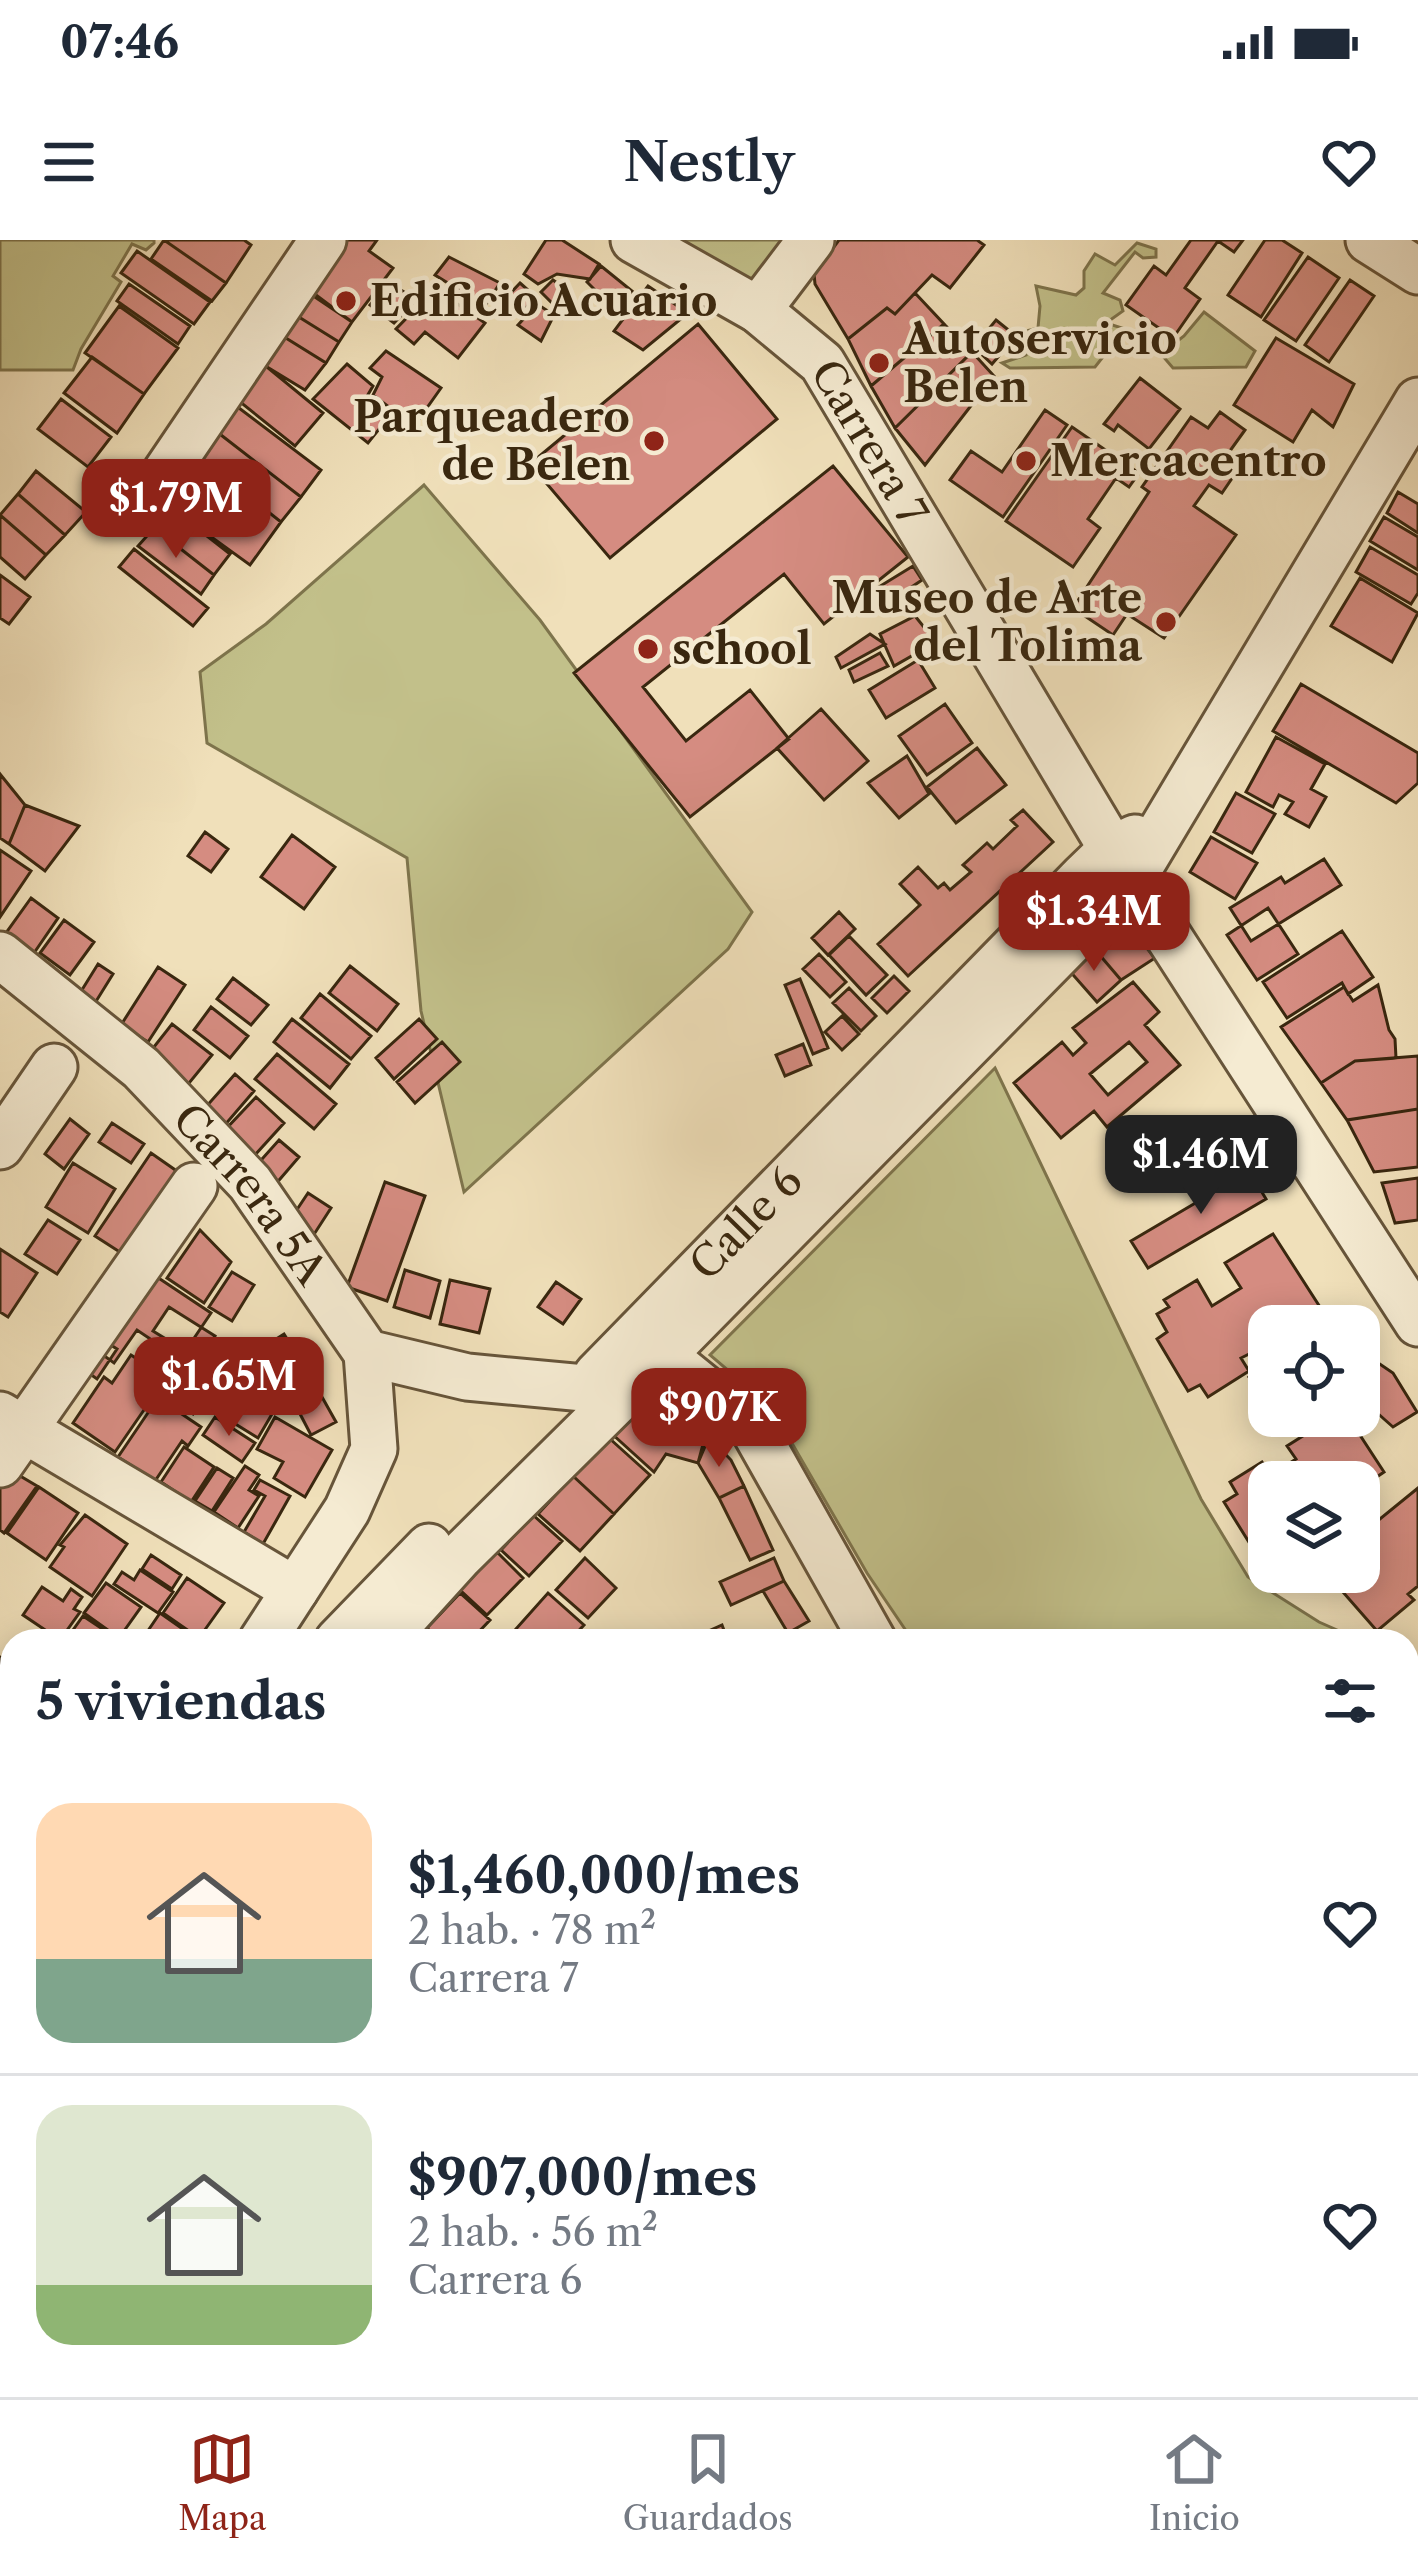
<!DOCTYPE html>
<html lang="es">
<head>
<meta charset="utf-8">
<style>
	body { margin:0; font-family:"Libre Caslon Text",serif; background:#f2f2f3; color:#1f2937; height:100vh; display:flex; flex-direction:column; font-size:45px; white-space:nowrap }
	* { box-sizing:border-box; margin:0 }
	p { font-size:39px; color:#747a83 }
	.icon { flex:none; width:66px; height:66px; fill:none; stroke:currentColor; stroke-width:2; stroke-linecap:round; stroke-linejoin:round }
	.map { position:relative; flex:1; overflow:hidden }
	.side { position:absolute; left:0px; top:1389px; width:1419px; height:768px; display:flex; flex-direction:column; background:#fff; border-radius:36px 36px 0 0; box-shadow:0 6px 30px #0003 }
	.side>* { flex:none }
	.buttons { position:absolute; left:1248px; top:1065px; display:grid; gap:24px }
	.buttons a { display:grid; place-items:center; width:132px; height:132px; border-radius:24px; background:#fff; box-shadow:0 6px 30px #0003; font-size:60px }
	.price { position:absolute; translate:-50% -102px; padding:0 27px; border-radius:24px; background:#8f2418; color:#fff; font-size:39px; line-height:78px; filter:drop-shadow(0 3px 6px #0008) }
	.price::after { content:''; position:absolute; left:50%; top:72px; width:36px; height:27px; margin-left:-18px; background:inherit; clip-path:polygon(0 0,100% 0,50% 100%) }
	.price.on { background:#222; color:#fff }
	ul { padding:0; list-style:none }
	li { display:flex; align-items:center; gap:36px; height:300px; padding:0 36px }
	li+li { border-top:3px solid #e0e1e3 }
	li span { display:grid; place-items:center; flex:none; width:336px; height:240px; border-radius:36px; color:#555 }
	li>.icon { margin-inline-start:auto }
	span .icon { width:144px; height:144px; fill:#fffc; stroke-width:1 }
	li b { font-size:51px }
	h2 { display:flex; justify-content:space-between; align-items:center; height:144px; padding:0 36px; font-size:51px }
	.status { display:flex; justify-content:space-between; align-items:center; height:84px; padding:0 60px; background:#fff; direction:ltr }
	.status svg { height:33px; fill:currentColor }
	header { display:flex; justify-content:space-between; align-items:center; height:156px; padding:0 36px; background:#fff; font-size:54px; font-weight:600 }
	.tab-bar { display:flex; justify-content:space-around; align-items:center; height:168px; border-top:3px solid #e0e1e3; background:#fff; font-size:33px; color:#747a83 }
	.tab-bar a { display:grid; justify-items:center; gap:6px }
	.tab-bar .on { color:#8f2418 }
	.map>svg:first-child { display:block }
</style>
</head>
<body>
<div class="status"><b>07:46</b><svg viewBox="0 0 49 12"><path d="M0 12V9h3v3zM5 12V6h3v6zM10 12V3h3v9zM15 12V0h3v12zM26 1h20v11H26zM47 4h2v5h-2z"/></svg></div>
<header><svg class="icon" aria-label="menu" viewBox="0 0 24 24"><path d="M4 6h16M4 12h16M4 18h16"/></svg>Nestly<svg class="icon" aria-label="heart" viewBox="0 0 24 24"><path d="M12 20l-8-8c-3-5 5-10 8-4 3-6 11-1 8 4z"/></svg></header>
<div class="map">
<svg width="1418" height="2157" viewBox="0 0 1418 2157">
	<rect width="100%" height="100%" fill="#f0e0ba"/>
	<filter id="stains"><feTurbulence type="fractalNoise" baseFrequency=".00167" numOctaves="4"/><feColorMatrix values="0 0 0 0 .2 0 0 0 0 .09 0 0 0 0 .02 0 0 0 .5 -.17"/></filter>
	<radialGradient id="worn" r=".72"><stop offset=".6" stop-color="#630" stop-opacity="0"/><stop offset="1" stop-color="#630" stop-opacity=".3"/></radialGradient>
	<path fill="#c2c08a" stroke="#7e744c" stroke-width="3" d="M0,0H154V3L146,10L132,4L113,36L121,42L81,109L73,130H0Z
		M683,0H786L753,48Z
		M1137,3L1156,9V17L1143,18L1135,12L1103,53L1120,60L1123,71L1106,83L1125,89L1095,127L1010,128L1002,123L1026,115L1022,92L1038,88L1040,66L1036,46L1076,55L1084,48V31L1095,14L1115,25Z
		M1204,72L1255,111L1246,127L1173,128L1161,114L1184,96Z
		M424,245L540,380L752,672L728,709L464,952L421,771L407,618L207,503L200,432L266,384Z
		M995,828L1201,1259L1248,1337L1319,1382L1362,1401H913L867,1333L771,1167L710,1115Z
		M1407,1441L1418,1456L1412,1506L1418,1520V2136L1407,2131Z"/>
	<path fill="#d58c81" stroke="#39270f" stroke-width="3" fill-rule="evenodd" d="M164,0L226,43L212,61L151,19Z
		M164,0H244L251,5L226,43Z
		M324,0H377L369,11L393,28L352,82L296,40Z
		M546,0H562L599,24L590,39L557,34L538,44L524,34Z
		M839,0H977L984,5L950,48L932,35L895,74L887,68L848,99L815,44L814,34Z
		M1191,0H1243L1234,12L1218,1L1185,48L1200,59L1173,98L1126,65L1154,26L1166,35Z
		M1265,0H1282L1302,13L1261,77L1228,55Z
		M137,11L210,62L194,84L121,33Z
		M449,17L500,43L485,66L435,35Z
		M1308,17L1339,38L1296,101L1264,80Z
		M601,26L632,51L617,72L587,42Z
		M553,40L571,53L557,68L541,52Z
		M1350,40L1374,56L1329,122L1305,105Z
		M389,42L416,60L394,83L370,65Z
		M520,43L536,57L521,73L505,59Z
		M129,44L190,86L178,104L117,61Z
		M648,46L688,73L643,110L614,91Z
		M300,47L352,82L339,102L286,69Z
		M915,53L944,84L871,146L848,99L887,68L895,74Z
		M446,56L485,83L458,118L425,92L414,104L396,89L426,58L436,67Z
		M537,64L554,75L541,101L518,85Z
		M119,66L178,108L144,154L85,113Z
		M286,69L339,102L326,123L273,90Z
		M996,80L1016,96L992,124L974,107Z
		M698,84L777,179L610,318L530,224Z
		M944,84L972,112L895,188L871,146Z
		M273,90L326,123L305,150L254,119Z
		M1276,98L1354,144L1333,187L1312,170L1293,202L1234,165Z
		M386,111L441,148L414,186L373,155L382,137L370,128Z
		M972,112L994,136L925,225L895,188Z
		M92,117L144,154L117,193L64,153Z
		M256,118L323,173L295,206L229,153Z
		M347,124L373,146L366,158L388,178L368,203L313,159Z
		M1140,138L1180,169L1149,209L1118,185L1114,191L1104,184Z
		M61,159L111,197L88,227L38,189Z
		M235,165L321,230L301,257L212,188Z
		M1045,170L1067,185L1003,277L950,240L971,211L1002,232Z
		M1220,172L1245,190L1227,215L1241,225L1222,253L1209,245L1194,266L1236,295L1164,398L1127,374L1113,395L1073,368L1149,252L1142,247L1191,177L1208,188Z
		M1072,187L1139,233L1129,247L1116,238L1088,279L1100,288L1073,327L1006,281Z
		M212,188L301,257L281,282L193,212Z
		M193,212L281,282L250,325L170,267Z
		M833,226L908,317L824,384L784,334L643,447L686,501L750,450L789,499L690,577L574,433Z
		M36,231L86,272L65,295L18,254Z
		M1398,252L1418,264V293L1387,273Z
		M18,254L65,295L46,315L0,275Z
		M170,267L230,314L214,335L154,288Z
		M0,275L46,315L25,339L0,317Z
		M1384,277L1418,297V330L1370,301Z
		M154,288L214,335L201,354L138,306Z
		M1370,307L1418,335V353L1411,364L1356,332Z
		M134,309L208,368L193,386L119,327Z
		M913,326L922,340L871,374L864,356Z
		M0,335L30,357L9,384L0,378Z
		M1360,338L1418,373L1392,422L1331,386Z
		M915,376L936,402L894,426L880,394Z
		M870,394L885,404L841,428L836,417Z
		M880,413L888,426L854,442L849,430Z
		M918,420L935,448L886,478L869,450Z
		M1301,444L1418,513V543L1396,563L1273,491Z
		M945,464L972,503L927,535L899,496Z
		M821,469L868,521L824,560L777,508Z
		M1276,497L1325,524L1311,549L1326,557L1309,587L1285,574L1293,562L1279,555L1273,567L1246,552Z
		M977,508L1006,545L956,583L927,547Z
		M907,516L929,554L899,578L868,543Z
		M0,534L25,565L9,604L0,598Z
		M1236,553L1275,574L1252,613L1214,592Z
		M25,565L79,586L45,631L9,604Z
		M1023,570L1053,602L908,736L878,704L920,665L900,644L918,627L938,648L944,643L950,650L971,632L963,625L987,603L993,609L1017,586L1011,580Z
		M205,592L228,609L211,632L188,616Z
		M292,595L335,627L304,669L261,637Z
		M1211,597L1257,623L1235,659L1190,632Z
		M0,610L31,631L0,677Z
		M1324,619L1341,645L1251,701L1230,668L1281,637L1285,643Z
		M31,658L58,678L34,713L6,693Z
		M1268,668L1298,714L1257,740L1227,695Z
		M839,672L855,689L828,715L812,698Z
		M64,680L94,702L70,735L40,713Z
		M1113,683L1129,686L1155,718L1121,740L1092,706Z
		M1342,691L1373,737L1348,754L1342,743L1287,778L1263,742Z
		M849,696L887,735L866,755L829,715Z
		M1092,706L1121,740L1097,762L1067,728Z
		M819,714L846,742L830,757L803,729Z
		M98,724L113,734L95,763L80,753Z
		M350,726L398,764L377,791L329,753Z
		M158,727L185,745L148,802L121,785Z
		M894,736L909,751L887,773L872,758Z
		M233,738L268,765L251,785L217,759Z
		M800,739L828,808L813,814L785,745Z
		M1133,742L1159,772L1145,785L1180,825L1107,887L1094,871L1061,898L1014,843L1062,802L1073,815L1086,803L1073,788ZM1129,802L1147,822L1108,855L1090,834Z
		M1378,745L1389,790L1395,799L1396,818L1355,821L1321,843L1281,787L1344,747L1353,761Z
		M849,748L876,776L861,791L833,763Z
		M320,754L371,796L351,819L301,778Z
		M211,767L248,796L230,818L194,790Z
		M842,776L859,794L842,810L825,792Z
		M292,779L349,824L330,848L274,802Z
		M419,779L437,799L394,839L376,818Z
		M172,784L212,815L185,848L146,817Z
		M442,802L460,822L415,863L397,842Z
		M803,804L811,825L785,836L776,815Z
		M277,814L336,864L314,889L255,839Z
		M1418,816V869L1347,880L1321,843L1355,821Z
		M235,834L254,851L224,886L204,869Z
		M256,857L284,883L253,917L224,891Z
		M1418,869V927L1374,932L1347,880Z
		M70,879L89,894L64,929L45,914Z
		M112,883L144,904L131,923L99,902Z
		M279,900L299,917L274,946L254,928Z
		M151,913L181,934L126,1016L95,996Z
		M1244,922L1266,959L1148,1028L1131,1001L1226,945L1221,936Z
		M73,923L115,949L88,993L46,967Z
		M1418,938V980L1395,983L1382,943Z
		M385,942L425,956L387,1061L347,1047Z
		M308,953L331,968L311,999L288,983Z
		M48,980L80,1000L57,1034L25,1014Z
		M200,990L231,1022L204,1063L167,1038Z
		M1273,994L1329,1081L1321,1086H1269V1104L1241,1118L1249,1131L1208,1157L1200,1145L1188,1151L1157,1099L1167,1092L1157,1074L1169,1067L1164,1060L1197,1040L1212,1066L1241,1048L1225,1023Z
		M0,1009L37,1033L8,1077L0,1072Z
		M405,1030L440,1041L430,1078L394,1067Z
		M232,1032L254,1045L232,1081L209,1067Z
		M157,1037L211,1073L180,1119L137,1090L114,1123L103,1115Z
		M450,1040L490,1049L479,1093L440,1084Z
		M556,1042L581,1059L563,1084L538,1067Z
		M169,1067L215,1096L200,1120L153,1091Z
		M284,1094L314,1142L291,1155L262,1108Z
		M95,1095L117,1109L97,1139L76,1124Z
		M131,1115L166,1138L115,1212L73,1183L104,1137L112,1143Z
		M1368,1116L1393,1133L1417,1172L1393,1187L1366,1163L1359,1167V1124Z
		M184,1123L213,1140L193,1174L163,1157Z
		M1269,1123V1176L1283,1179L1267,1190L1257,1175L1266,1161L1249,1137Z
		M244,1157L272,1174L258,1198L229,1180Z
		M322,1157L336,1182L311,1195L298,1170Z
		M158,1158L201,1187L188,1206L182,1201L155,1241L118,1217Z
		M629,1174L705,1197L698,1223L666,1214L654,1232L611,1193Z
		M215,1177L255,1203L242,1222L203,1195Z
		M275,1177L332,1210L305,1257L274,1238L283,1222L257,1209Z
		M1333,1177L1343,1192L1354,1186L1384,1232L1359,1249V1242H1269V1314L1260,1320L1224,1262L1237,1254L1230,1242L1262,1222L1271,1235L1296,1219L1287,1206Z
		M709,1197L731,1220L744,1246L719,1258L698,1223Z
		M609,1198L650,1235L614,1274L573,1236Z
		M184,1207L214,1227L191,1262L161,1242Z
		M245,1226L259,1235L249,1250L259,1256L238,1288L214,1272Z
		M5,1227L37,1246L4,1293L0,1290V1234Z
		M217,1228L233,1238L212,1271L195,1261Z
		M573,1236L614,1274L580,1311L538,1274Z
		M260,1240L290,1256L263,1304L244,1292L265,1256L254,1250Z
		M744,1246L773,1310L750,1320L719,1258Z
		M39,1247L78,1273L46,1320L7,1293Z
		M1418,1248V1346L1408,1354L1414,1360L1377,1391L1342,1351L1369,1329L1359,1317V1296Z
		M85,1275L127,1304L92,1356L50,1327L64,1307L60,1305Z
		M533,1275L562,1301L529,1336L501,1310Z
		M497,1312L523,1338L487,1375L460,1350Z
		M151,1315L181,1335L172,1349L142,1329Z
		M585,1318L616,1348L588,1378L556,1350Z
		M774,1318L784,1341L731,1365L720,1342Z
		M140,1330L173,1352L158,1373L114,1344L122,1332L134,1340Z
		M187,1338L224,1363L199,1398L163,1373Z
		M784,1341L809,1381L788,1393L763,1351Z
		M106,1343L141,1367L119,1398L84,1373Z
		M42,1347L63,1361L71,1349L82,1357L74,1369L80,1372L60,1400L23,1375Z
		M460,1353L490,1380L470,1401H440L427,1388Z
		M548,1353L584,1385L569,1401H528L515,1390Z
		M160,1373L197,1399L195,1401H141Z
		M83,1376L110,1394L106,1401H81L84,1397L73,1390Z
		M722,1385L728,1401H686Z
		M0,1417L12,1424V1459L0,1452Z
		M0,1461L12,1469V1480L0,1497Z
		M12,1486V1527L0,1519V1504Z
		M0,1563L12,1571L8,1589L0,1585Z
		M0,1585L12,1591V1710L0,1732Z
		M12,1817V1920L0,1912V1834Z
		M0,1912L12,1920V1958L0,1950Z
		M0,1950L12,1958V2014L0,2006Z
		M0,2006L12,2014V2074L0,2066Z
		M0,2066L12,2074V2130L0,2122Z
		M0,2122L12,2130V2145H18L10,2157H0Z
		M18,2145H107L99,2157H10Z
		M107,2145H174L166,2157H99Z
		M174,2145H240L232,2157H166Z
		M387,2145H422L436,2153L434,2157H407Z
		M513,2145H533L552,2157H506Z
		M708,2145H777L785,2149L780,2157H701Z
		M796,2145H926L919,2157H864L857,2153L854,2157H804L793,2150Z
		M1021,2145H1135L1129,2157H1016Z
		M1132,2145H1148L1171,2157H1126Z
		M1163,2145H1192L1187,2156Z
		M1197,2145H1223L1217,2157H1191Z
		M1279,2145L1295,2153L1297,2146L1310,2157H1268Z
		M1386,2145L1393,2157H1310L1297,2146Z"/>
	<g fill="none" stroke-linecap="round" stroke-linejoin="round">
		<defs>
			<g id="minor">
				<path id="s1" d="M634,0L758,70L822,123L1112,609L1418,1083"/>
				<path d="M1369,0L1418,31"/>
				<path d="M758,70L811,0"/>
				<path d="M166,232L323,0"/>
				<path id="s2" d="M0,715L141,828L250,943L367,1113L467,1137L584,1148L663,1115L753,1188L873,1401"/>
				<path d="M0,906L54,827"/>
				<path id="s3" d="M597,1135L1083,637L1112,609L1135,598"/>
				<path d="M0,1175L295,1350"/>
				<path d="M0,1224L194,946"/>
				<path d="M262,1401L347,1270L374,1209L367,1113"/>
				<path d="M338,1401L429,1307"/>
				<path d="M383,1401L460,1316L663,1115L1133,638L1418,161"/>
				<path d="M0,1810L12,1790"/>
				<path d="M1407,1928L1418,1921"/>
				<path d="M1407,2111L1418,2129"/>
				<path d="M603,2145L622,2157"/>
				<path d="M490,2157L497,2145"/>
			</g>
		</defs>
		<use href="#minor" stroke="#67553a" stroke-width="51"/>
		<use href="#minor" stroke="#f5ebd2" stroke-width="45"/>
	</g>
	<g fill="#8f2418" stroke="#f5ebd2" stroke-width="4.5">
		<circle cx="346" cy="61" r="12"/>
		<circle cx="879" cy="123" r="12"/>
		<circle cx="654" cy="201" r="12"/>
		<circle cx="1026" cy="221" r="12"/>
		<circle cx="1166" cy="382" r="12"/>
		<circle cx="648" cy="409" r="12"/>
	</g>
	<g text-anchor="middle" stroke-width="9" stroke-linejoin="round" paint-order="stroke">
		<g font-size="42" font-weight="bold" fill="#39270f" stroke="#f5ebd2" text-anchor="start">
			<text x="370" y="76">Edificio Acuario</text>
			<text x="903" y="114">Autoservicio<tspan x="903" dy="48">Belen</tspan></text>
			<text x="630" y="192" text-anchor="end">Parqueadero<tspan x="630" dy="48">de Belen</tspan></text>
			<text x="1050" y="236">Mercacentro</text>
			<text x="1142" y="373" text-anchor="end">Museo de Arte<tspan x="1142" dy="48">del Tolima</tspan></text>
			<text x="672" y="424">school</text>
		</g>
		<g font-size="42" fill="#39270f" stroke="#f5ebd2">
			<text dy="15" stroke="none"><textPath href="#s1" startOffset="318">Carrera 7</textPath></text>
			<text dy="15" stroke="none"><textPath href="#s2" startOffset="348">Carrera 5A</textPath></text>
			<text dy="15" stroke="none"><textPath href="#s3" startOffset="213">Calle 6</textPath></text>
		</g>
	</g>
	<rect width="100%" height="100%" filter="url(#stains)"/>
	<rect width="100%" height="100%" fill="url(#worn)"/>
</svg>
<div class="buttons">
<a><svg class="icon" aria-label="locate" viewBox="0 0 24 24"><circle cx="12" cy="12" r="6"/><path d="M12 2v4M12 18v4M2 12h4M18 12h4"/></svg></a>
<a><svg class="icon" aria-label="layers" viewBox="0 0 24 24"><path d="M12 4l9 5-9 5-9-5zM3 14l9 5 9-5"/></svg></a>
</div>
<b class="price" style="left:176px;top:321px">$1.79M</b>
<b class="price" style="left:1094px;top:734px">$1.34M</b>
<b class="price on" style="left:1201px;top:977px">$1.46M</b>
<b class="price" style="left:229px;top:1199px">$1.65M</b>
<b class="price" style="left:719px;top:1230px">$907K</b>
<section class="side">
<h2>5 viviendas<svg class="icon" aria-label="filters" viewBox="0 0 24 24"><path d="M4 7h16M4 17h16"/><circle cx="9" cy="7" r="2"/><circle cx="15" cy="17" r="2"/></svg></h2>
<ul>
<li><span style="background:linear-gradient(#ffd9b3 65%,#7fa58c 0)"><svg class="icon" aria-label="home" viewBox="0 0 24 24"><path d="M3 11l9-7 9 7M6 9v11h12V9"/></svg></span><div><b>$1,460,000/mes</b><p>2 hab. · 78 m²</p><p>Carrera 7</p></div><svg class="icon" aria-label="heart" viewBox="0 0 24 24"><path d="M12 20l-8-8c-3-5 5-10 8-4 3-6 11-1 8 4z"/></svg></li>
<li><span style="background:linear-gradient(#dfe7d0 75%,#8fb573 0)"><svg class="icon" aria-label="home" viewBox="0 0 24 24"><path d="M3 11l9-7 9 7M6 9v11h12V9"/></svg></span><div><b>$907,000/mes</b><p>2 hab. · 56 m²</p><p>Carrera 6</p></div><svg class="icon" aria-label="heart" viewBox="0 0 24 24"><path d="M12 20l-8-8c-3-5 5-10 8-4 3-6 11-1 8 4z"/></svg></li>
</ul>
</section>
</div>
<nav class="tab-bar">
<a class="on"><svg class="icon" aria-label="map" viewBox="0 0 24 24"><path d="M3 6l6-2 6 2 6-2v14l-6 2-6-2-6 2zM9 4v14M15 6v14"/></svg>Mapa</a>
<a><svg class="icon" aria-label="saved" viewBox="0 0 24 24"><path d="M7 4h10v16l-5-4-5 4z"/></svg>Guardados</a>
<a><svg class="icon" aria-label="home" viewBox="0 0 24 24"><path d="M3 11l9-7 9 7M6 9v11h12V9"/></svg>Inicio</a>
</nav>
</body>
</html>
